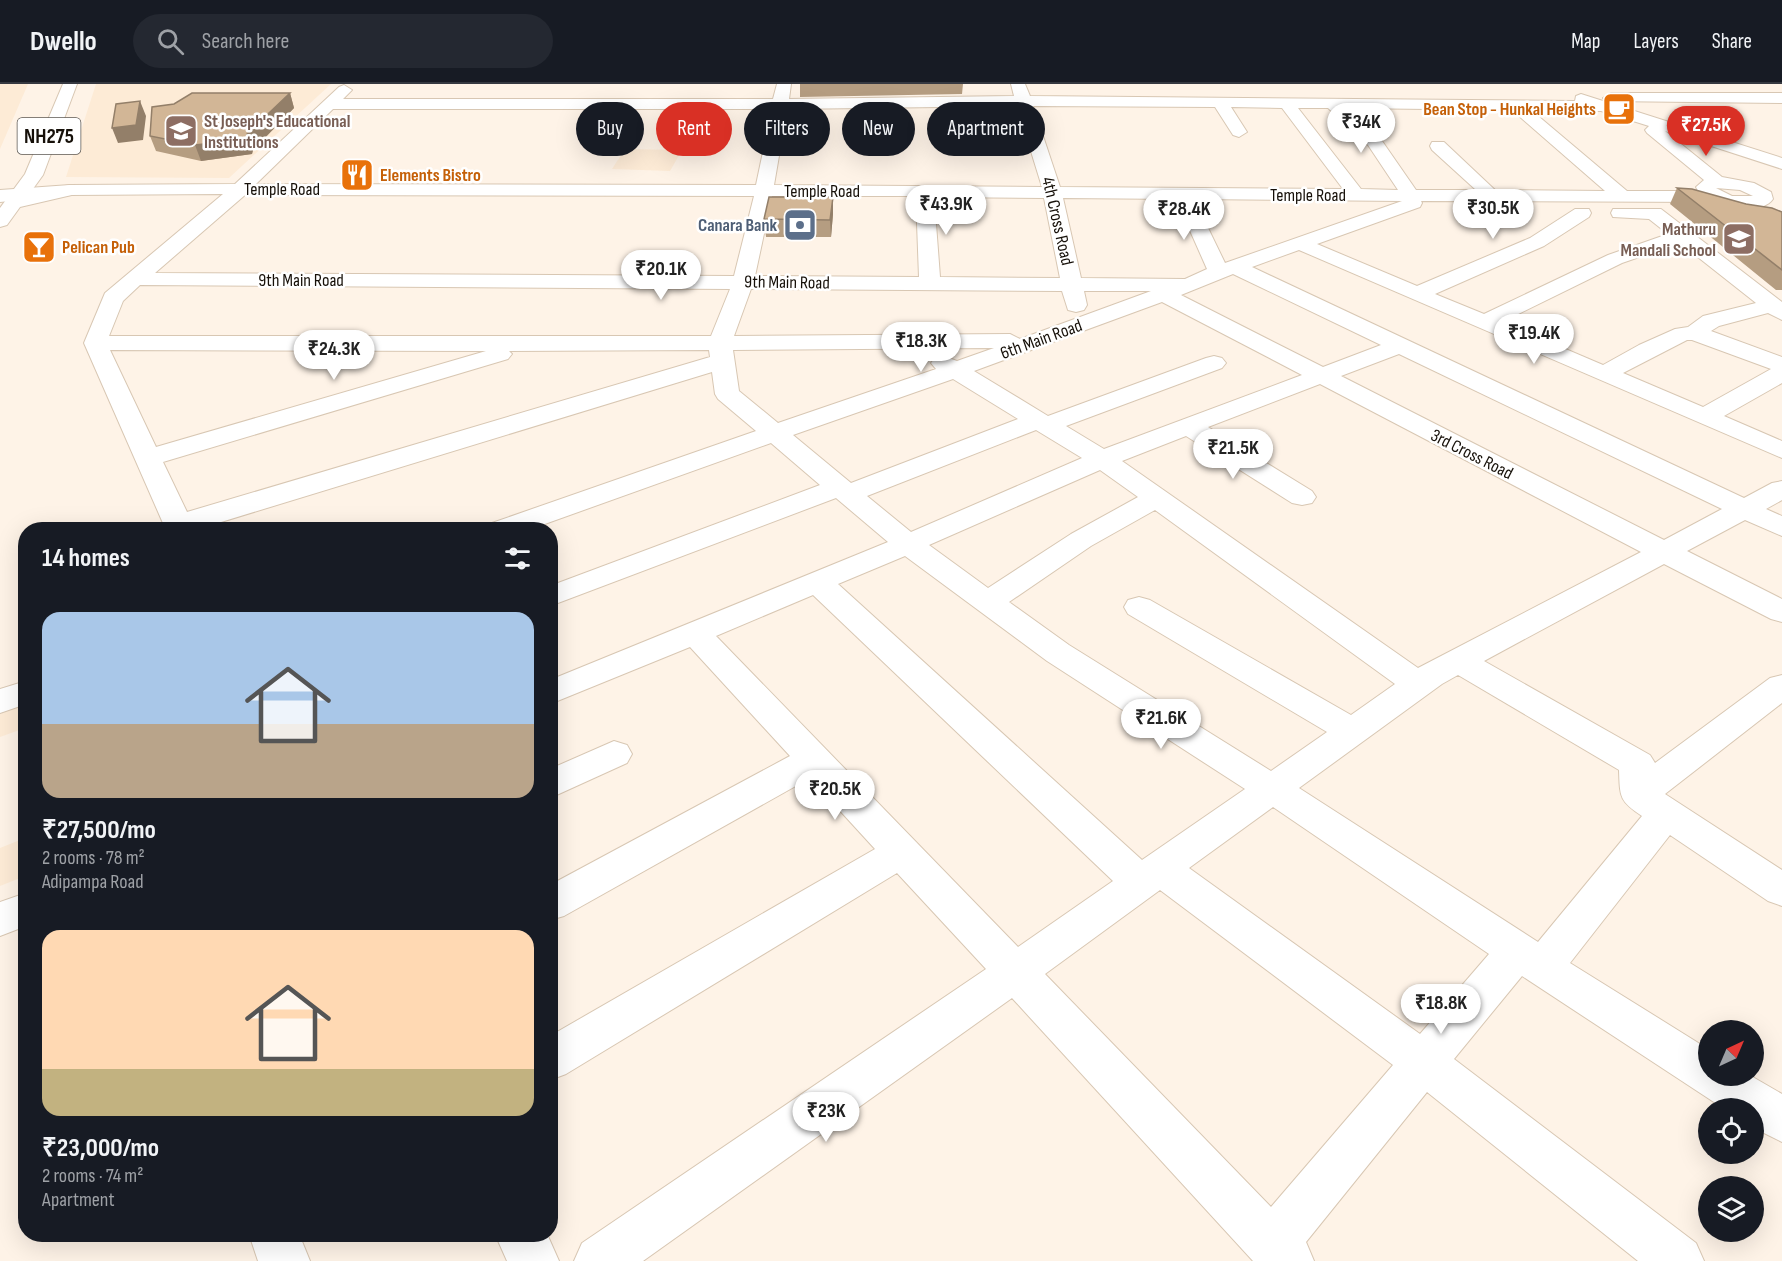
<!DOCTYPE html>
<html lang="en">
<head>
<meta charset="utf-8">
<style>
	body { margin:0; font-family:"Sofia Sans Condensed",sans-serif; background:#242831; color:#f1f3f6; height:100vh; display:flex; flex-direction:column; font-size:22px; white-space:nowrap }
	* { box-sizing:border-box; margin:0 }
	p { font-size:20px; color:#9ea1a6 }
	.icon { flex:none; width:33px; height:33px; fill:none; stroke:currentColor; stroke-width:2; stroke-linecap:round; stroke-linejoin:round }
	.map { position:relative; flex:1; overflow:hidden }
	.panel { position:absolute; left:18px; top:438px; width:540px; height:720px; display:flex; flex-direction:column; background:#171b24; border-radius:24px; box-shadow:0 6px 24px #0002 }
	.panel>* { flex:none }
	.top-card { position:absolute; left:576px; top:18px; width:570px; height:54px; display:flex; gap:12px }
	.needle { width:39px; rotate:44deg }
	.fabs { position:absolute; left:1698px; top:936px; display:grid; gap:12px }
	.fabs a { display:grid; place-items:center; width:66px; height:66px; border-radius:50%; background:#171b24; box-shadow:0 6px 24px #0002; font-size:30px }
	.price { position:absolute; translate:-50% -51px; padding:0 14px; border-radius:21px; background:#fff; color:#222; font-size:20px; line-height:39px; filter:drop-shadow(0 2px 3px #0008) }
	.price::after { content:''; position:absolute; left:50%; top:36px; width:18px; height:14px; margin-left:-9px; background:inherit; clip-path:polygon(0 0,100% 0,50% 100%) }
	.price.selected { background:#d93025; color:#fff }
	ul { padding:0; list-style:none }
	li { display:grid; align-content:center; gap:12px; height:318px; padding:0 24px }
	li span { display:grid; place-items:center; height:186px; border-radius:18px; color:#555 }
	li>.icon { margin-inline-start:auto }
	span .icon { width:108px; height:108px; fill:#fffc; stroke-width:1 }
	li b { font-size:26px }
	h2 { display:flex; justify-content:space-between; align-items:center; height:72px; padding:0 24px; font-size:26px }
	.pill { padding:0 21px; border-radius:27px; background:#171b24; box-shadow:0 6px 24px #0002; font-size:21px; line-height:54px }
	.pill.selected { background:#d93025; color:#fff }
	header { display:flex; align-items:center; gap:36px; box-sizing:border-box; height:84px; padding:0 30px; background:#171b24; border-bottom:2px solid #363941 }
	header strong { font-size:28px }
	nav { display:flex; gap:33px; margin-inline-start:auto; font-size:21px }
	.search { width:420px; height:54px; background:#242831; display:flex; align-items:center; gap:15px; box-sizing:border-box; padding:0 21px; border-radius:33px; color:#9ea1a6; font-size:22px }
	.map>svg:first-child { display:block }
</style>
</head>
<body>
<header>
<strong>Dwello</strong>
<div class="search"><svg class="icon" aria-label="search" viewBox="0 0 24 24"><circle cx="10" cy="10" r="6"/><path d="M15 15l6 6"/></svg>Search here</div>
<nav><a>Map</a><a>Layers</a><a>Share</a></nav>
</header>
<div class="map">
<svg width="1782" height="1177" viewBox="0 0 1782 1177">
	<rect width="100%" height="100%" fill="#fef3e7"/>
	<path fill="#fdebd6" d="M0,0H28L0,65Z
		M96,0H331L229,94L66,93Z
		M625,65L682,66L670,87L612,85Z
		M25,621V644L0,653V630Z
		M25,754V792L0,802V764Z"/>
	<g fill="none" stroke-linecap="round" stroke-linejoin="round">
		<defs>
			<path id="minor" d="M777,0H791L789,15L1014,12L1011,0H1025L1030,12L1575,17L1576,12L1581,10L1782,74V85L1665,47L1722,93L1754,99L1771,108L1773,115C1762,131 1728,123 1713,118L1421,117L1422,119L1420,123L1317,160L1417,202L1530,154L1575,125H1589L1591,129L1589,133L1544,162L1435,210L1484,230L1608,171L1668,150L1649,135L1613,133L1611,129L1613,125H1661L1782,218V236L1768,229L1719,242L1711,247L1782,273V299L1724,332L1782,357V374L1299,166L1252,183L1744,414L1772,399L1782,397V416L1766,425L1782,432V452L1745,436L1687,467L1782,515V538L1771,535L1664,480L1484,577L1650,671L1655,679L1770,594L1782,591V619L1665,710L1782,786V822L1768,817L1670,751L1570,879L1708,965V992H1751L1782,1010V1058L1754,1044V1024H1723L1522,892L1454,975L1696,1159L1704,1177H1638L1427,1008L1306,1158L1314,1177H1253L1012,914L643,1177H574L582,1159L986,885L897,789L566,990L550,996V952L875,765L810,694L564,832L550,836V801L790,672L690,563L550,620V596L888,458L836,414L550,522V502L820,401L771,359L528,446H485L489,440L756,347L718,315L715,310L712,288L195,446H166L84,259L105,209L223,110L70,111L0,118V106L70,101L235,100L339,3L344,1L352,6L343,15H773ZM1017,22L1042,103L774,101L787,25ZM1033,22L1215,23L1233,51L1239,53L1247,48L1231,23L1282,24L1343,105L1060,103ZM1298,24H1328L1368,61L1398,106L1361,105ZM1346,24L1512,26L1605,107L1495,106L1444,58H1432L1430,62L1432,66L1476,106H1416L1380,54ZM333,25H772L756,101L256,100ZM1531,26L1601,27L1649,42L1645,46L1647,49L1704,96L1696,103L1698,107H1627ZM1716,104L1740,106L1753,112H1732ZM245,111L754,112L734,192L155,189ZM772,112H916L919,193L755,192ZM934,113L1044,114L1060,194L940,193ZM1063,114L1176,115L1207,185L1185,195L1081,194ZM1194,115L1402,117L1225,179ZM1680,159L1756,219L1703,232L1688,243L1675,245L1639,261L1603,281L1502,238L1622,179ZM1233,190L1381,261L1323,283L1181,211ZM140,201L730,205L711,252H109L123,217ZM751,205L1062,207L1068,226L1076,228L1084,226L1087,221L1084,207H1151L1020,255L1010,250L734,252ZM1162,218L1302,291L1104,365L1066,342L1222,284L1226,279L1222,274L1214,272L1206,274L1048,332L974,287ZM1687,256H1692L1771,285L1703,323L1623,289ZM994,264L957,277L943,272L935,274L931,279L936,285L778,339L739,307L733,266ZM110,266L486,267L156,363ZM709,266L710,273L187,428L163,378L508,275L512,270L509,267ZM1399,270L1722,425L1664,456L1341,292ZM953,295L1018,335L851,399L793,351ZM1320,300L1641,468L1418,584L1122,377L1186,352L1292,419L1302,421L1312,419L1316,413L1312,407L1208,343ZM1036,346L1082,374L911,448L867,412ZM1100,386L1138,413L1071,450L988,504L929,461ZM1155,426L1395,600L1351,631L1150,516L1139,513L1128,516L1124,523L1128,530L1327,648L1271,687L1069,561L1009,518L1091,462ZM905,472L1047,577L1245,705L1142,776L838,500ZM813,511L1113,797L1018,863L716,552ZM1458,591L1619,686C1620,713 1619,717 1642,732L1538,858L1299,704L1442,600ZM1273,723L1489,870L1420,950L1189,784ZM1160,806L1393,981L1271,1123L1045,890Z
				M1611,9H1782V19L1606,17L1603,14Z
				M26,597V620L0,629V605Z
				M614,657L627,661L632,670L627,679L550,714V685Z
				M26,809V842L0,852V818Z
				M249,1150H299L310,1177H258Z
				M495,1150H547L559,1177H507Z"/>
			<path id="major" d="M63,0H77L43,91L30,109L70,101L76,102L79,106L76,110L20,123L7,141L0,143V124L25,90Z"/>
		</defs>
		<use href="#minor" stroke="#d8c7b3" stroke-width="2"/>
		<use href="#major" stroke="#d8c7b3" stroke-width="2"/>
		<use href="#minor" fill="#fff" fill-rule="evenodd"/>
		<use href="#major" fill="#fff" fill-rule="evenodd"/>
	</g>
	<path fill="#b59d81" d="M800,0H963L962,10L800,13Z
		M290,9L294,24L253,66L252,70L201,77L156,67L150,52Z
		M1677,104L1782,128V206H1776L1670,120Z
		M833,113V130L831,153H766L764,135Z"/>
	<path fill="#937f69" d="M290,9L294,24L253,66L252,70L201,77L195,61L247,50Z
		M140,17L146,32L143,56L118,59L112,44Z
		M833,113V130L831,153L830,136Z"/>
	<path fill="#d2b696" stroke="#937f69" stroke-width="1.5" d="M192,9H290L247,50V55L195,61L150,52L152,23L174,20Z
		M140,17L136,41L112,44L116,20Z
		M1677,104L1692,105L1746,120L1772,124L1782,128V186Z
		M769,113H833L830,136L764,135Z"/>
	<defs>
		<symbol id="cafe-square" viewBox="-11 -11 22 22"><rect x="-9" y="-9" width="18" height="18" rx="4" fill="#e8710a" stroke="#fff"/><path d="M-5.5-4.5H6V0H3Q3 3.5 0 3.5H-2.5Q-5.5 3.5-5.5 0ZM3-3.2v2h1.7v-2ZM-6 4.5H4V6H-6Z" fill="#fff"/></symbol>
		<symbol id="school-square" viewBox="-11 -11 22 22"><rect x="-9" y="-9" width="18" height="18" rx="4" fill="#8d6e63" stroke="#fff"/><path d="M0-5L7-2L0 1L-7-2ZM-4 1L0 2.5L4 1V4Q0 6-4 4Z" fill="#fff"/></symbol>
		<symbol id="restaurant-square" viewBox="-11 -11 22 22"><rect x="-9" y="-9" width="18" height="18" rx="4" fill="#e8710a" stroke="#fff"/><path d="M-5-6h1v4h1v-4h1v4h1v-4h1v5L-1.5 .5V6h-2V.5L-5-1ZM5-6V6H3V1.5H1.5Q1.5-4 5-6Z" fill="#fff"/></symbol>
		<symbol id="bank-square" viewBox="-11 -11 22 22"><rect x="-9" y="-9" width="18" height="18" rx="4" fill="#5c6f8a" stroke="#fff"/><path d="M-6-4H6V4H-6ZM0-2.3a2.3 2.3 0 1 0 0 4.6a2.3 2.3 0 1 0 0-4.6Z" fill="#fff"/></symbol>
		<symbol id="bar-square" viewBox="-11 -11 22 22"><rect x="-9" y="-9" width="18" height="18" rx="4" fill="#e8710a" stroke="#fff"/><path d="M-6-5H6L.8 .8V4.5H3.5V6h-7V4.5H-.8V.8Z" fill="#fff"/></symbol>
	</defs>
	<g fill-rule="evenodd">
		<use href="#cafe-square" x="1600" y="6" width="38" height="38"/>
		<use href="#school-square" x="162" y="28" width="38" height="38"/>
		<use href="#restaurant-square" x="338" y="72" width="38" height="38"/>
		<use href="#bank-square" x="781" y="122" width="38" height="38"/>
		<use href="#school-square" x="1720" y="136" width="38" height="38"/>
		<use href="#bar-square" x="20" y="144" width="38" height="38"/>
	</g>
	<g text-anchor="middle" stroke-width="5" stroke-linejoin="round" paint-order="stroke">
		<g font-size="18" font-weight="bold" fill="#c56008" stroke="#fff" text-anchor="start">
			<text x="1596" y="31" text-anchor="end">Bean Stop - Hunkal Heights</text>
			<text x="380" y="97">Elements Bistro</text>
			<text x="62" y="169">Pelican Pub</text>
		</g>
		<g font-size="18" font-weight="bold" fill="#785e54" stroke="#fff" text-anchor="start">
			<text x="204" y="43">St Joseph's Educational<tspan x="204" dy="21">Institutions</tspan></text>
			<text x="1716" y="151" text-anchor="end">Mathuru<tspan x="1716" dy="21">Mandali School</tspan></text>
		</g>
		<g font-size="18" fill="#161009" stroke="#fff">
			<text x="282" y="111">Temple Road</text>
			<text x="822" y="113">Temple Road</text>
			<text x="1308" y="117">Temple Road</text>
			<text transform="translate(1058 137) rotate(77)" y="6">4th Cross Road</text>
			<text x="301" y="202">9th Main Road</text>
			<text transform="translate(787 198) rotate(1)" y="6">9th Main Road</text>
			<text transform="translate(1041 255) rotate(-20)" y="6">6th Main Road</text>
			<text transform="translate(1472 370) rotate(27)" y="6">3rd Cross Road</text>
		</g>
		<g font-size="18" font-weight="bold" fill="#4e5e75" stroke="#fff" text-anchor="end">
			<text x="777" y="147">Canara Bank</text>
		</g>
		<rect fill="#fff" stroke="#5c5853" stroke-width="1.5" x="17.5" y="34" width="63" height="36" rx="4.5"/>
		<g font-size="21" font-weight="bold" fill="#161009">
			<text x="49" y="59">NH275</text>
		</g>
	</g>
</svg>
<div class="fabs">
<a><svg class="needle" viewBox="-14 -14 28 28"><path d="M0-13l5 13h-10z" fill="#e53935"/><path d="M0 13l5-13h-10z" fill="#9ea1a6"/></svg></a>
<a><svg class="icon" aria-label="locate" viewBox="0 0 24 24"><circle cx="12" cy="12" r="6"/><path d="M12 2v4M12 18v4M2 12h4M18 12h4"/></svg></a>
<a><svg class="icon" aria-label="layers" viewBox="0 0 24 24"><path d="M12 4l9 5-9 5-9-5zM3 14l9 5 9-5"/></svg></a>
</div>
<b class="price" style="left:1361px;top:70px">₹34K</b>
<b class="price selected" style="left:1706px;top:73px">₹27.5K</b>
<b class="price" style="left:946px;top:152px">₹43.9K</b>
<b class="price" style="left:1493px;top:156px">₹30.5K</b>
<b class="price" style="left:1184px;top:157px">₹28.4K</b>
<b class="price" style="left:661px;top:217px">₹20.1K</b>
<b class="price" style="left:1534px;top:281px">₹19.4K</b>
<b class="price" style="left:921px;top:289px">₹18.3K</b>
<b class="price" style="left:334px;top:297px">₹24.3K</b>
<b class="price" style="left:1233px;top:396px">₹21.5K</b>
<b class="price" style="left:1161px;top:666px">₹21.6K</b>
<b class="price" style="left:835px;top:737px">₹20.5K</b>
<b class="price" style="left:1441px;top:951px">₹18.8K</b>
<b class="price" style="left:826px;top:1059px">₹23K</b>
<div class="top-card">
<a class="pill">Buy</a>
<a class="pill selected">Rent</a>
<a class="pill">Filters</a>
<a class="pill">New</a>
<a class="pill">Apartment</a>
</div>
<section class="panel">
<h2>14 homes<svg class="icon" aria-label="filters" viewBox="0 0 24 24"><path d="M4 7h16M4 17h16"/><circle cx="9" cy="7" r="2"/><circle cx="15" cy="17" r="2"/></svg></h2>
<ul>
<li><span style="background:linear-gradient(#a9c7e8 60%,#b9a48a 0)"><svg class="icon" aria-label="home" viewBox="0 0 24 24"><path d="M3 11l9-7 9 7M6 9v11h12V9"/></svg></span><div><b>₹27,500/mo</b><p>2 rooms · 78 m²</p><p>Adipampa Road</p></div></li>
<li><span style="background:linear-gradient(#ffd9b3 75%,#c2b280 0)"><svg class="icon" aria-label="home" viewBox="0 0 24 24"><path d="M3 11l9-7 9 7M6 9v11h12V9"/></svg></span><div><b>₹23,000/mo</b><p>2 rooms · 74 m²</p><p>Apartment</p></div></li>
</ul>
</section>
</div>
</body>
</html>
